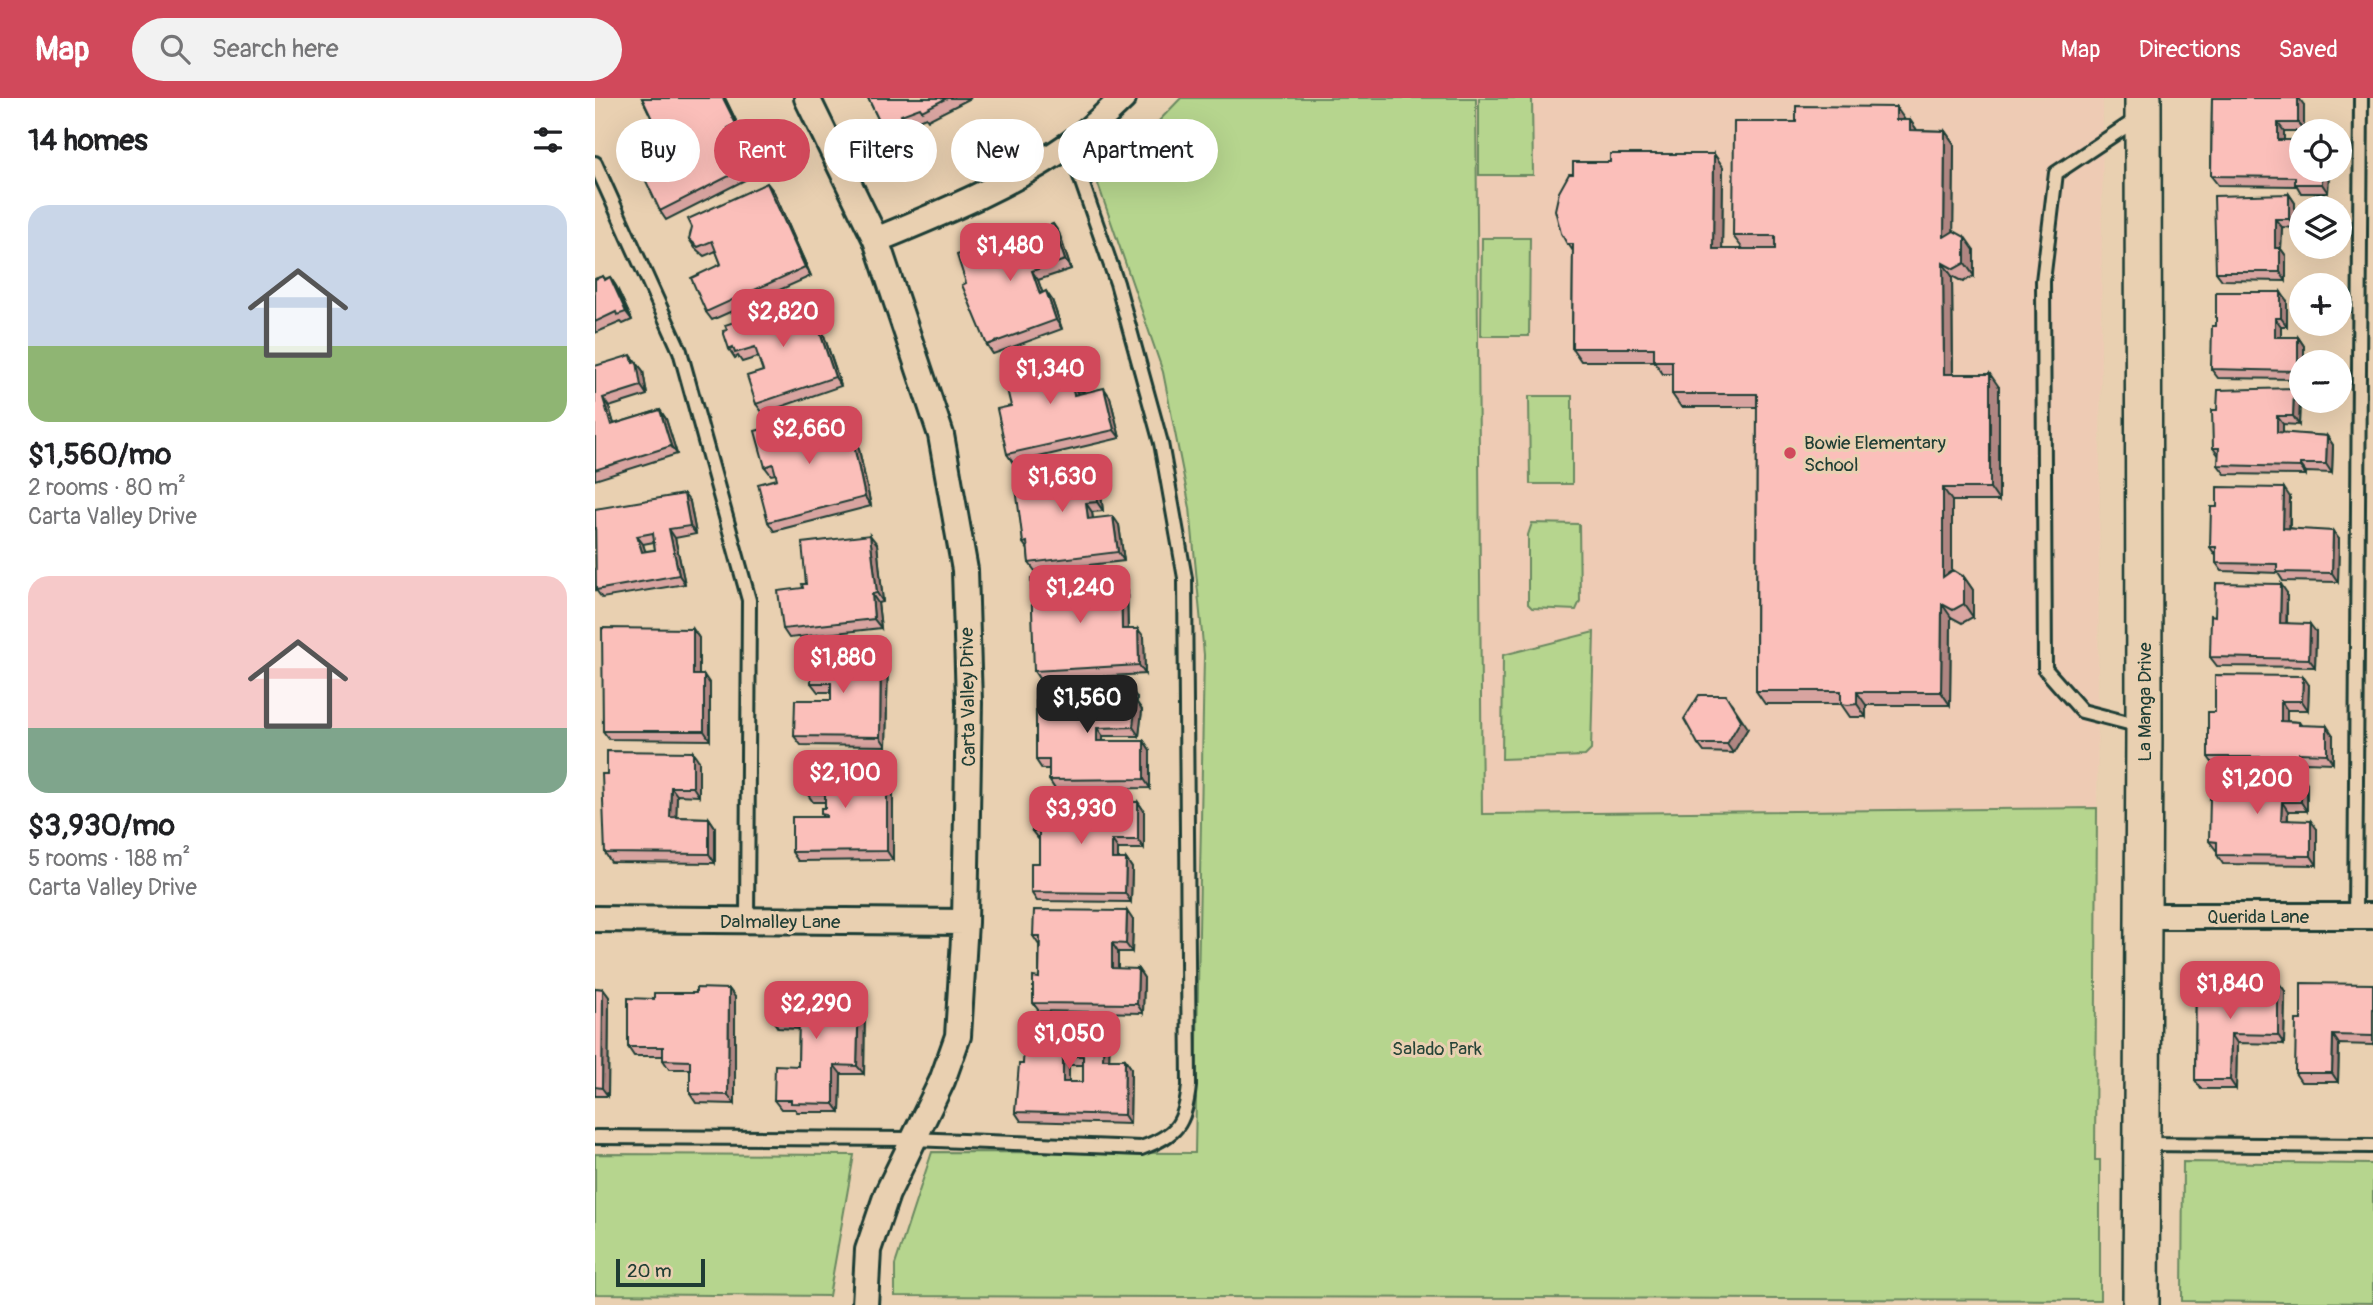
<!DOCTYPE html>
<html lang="en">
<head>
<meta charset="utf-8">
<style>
	body { margin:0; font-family:Pangolin,sans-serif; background:#f2f2f2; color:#202124; height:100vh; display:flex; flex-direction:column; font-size:26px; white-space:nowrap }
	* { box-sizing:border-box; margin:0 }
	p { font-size:23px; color:#757577 }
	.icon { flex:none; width:38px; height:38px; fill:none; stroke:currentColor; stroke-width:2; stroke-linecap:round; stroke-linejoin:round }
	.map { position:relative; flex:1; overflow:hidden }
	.drawer { display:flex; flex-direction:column; background:#fff; width:595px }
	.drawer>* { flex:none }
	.top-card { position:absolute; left:21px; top:21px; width:665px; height:63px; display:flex; gap:14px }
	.controls { position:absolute; left:1694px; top:21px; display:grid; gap:14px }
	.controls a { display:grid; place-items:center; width:63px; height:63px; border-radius:50%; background:#fff; box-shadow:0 7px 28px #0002; font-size:35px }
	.scale { position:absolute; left:21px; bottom:18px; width:89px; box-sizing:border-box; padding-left:7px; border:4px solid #1f3d34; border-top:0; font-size:19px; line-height:24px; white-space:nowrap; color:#1f3d34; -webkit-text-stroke:5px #e9d0b1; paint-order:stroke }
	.price { position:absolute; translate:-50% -60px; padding:0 16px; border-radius:14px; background:#d1495b; color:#fff; font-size:23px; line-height:46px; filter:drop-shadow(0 2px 4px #0008) }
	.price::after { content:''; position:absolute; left:50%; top:42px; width:21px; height:16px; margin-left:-10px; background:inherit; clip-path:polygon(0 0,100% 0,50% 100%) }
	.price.current { background:#222; color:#fff }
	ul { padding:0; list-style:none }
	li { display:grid; align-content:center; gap:14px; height:371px; padding:0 28px }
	li span { display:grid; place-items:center; height:217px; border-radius:21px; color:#555 }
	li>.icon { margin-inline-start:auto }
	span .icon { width:126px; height:126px; fill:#fffc; stroke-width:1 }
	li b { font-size:30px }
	h2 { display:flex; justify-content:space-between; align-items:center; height:84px; padding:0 28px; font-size:30px }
	.pill { padding:0 24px; border-radius:32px; background:#fff; box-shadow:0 7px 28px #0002; font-size:24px; line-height:63px }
	.pill.current { background:#d1495b; color:#fff }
	header { display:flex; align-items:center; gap:42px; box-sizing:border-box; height:98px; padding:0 35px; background:#d1495b; color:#fff }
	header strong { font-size:33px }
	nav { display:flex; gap:38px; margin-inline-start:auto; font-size:24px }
	.search { width:490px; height:63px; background:#f2f2f2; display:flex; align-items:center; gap:18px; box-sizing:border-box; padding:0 24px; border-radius:38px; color:#757577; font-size:26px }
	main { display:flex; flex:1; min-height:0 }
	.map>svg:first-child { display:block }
</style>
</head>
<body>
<header>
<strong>Map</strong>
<div class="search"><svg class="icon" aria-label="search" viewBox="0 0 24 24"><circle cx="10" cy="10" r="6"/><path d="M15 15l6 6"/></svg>Search here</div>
<nav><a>Map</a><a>Directions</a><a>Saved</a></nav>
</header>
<main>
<section class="drawer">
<h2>14 homes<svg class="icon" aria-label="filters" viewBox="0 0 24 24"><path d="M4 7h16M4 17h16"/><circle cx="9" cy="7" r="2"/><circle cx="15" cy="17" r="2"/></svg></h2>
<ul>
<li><span style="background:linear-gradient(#c9d6e8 65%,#8fb573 0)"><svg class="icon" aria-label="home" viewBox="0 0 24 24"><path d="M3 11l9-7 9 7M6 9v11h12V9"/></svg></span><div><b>$1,560/mo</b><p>2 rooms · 80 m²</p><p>Carta Valley Drive</p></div></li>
<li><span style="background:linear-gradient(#f6c9c9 70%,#7fa58c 0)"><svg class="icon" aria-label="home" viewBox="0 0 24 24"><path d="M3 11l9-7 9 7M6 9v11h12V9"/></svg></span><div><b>$3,930/mo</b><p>5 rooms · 188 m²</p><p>Carta Valley Drive</p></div></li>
</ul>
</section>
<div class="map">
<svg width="1778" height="1207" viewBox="0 0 1778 1207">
	<rect width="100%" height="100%" fill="#e9d0b1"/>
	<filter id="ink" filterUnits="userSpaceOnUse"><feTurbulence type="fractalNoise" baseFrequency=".0143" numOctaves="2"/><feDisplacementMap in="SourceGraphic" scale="14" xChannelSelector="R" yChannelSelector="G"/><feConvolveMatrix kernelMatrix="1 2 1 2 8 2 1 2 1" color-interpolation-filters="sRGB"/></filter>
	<g filter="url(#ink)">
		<path fill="#eecbb4" d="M881,0H1508L1502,710L887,716Z"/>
		<path fill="#b6d58e" stroke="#6a8961" stroke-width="2" d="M586,0H881L887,716L1502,710L1500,1062H1505V1202L300,1198V1167L337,1054L600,1055L609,557L595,410L568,274L503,86Z
			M884,0H937L938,77H884Z
			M887,140H935L934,238H886Z
			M934,298H977V386H935Z
			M937,425L984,426L985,503L981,512L937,510L933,506V437Z
			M999,534L996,652L990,658L907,661L908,557Z
			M0,1056L259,1057L234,1198L0,1196Z
			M1588,1064L1778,1066V1205L1587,1203Z"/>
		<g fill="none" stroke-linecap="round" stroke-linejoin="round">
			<defs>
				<path id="lane" d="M1542,21L1461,75L1448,183L1450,571L1487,613L1545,628
					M0,65L85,253L154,502L152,822
					M1760,818L1766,0
					M0,1039L317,1041L546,1050C582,1037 590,1026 594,988L590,480L566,345L522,185L474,47
					M1547,1046L1778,1048"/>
				<path id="street" d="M212,0L281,142L346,337L370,472L374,605L370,824L363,938L347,983L292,1096L273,1152L270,1207
					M281,142C347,115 416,87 475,46C494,33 511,16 528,0
					M1548,818H1778
					M0,821L370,824"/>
				<path id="secondary" d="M1546,1207L1549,629L1548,0"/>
			</defs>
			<use href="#lane" stroke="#1f3d34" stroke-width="18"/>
			<use href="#street" stroke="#1f3d34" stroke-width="30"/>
			<use href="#secondary" stroke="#1f3d34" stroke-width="40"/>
			<use href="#lane" stroke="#e9d0b1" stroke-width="12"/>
			<use href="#street" stroke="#e9d0b1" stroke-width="24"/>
			<use href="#secondary" stroke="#e9d0b1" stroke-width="35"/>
		</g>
		<path fill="#d8a4a0" stroke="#1f3d34" stroke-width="2" fill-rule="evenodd" d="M47,0H130L147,35L140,38L151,61L144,64L152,81L71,122L65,113L79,67Z
			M273,0H376L333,22L331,19L312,26L314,31L294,40L288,31Z
			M1617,0L1709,7V33H1689V42H1699L1702,47L1706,72H1734L1733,95H1706L1702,88L1623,87L1616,78Z
			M1315,22L1322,32L1350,33L1359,46L1358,134L1379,152V178L1368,184L1357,178L1358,276L1404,289V403H1357V472L1369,479L1378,492V519L1367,525L1356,519L1355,607H1271V619H1255L1246,606H1170L1161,593L1162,309H1086L1077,296V276H1068L1059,263H986L977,250L978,153L966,135L978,76L1015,64L1119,56L1128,69L1127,151H1148L1138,138L1201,24Z
			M172,85L179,94L216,178L117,222L111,214L126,166L121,153L109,158L100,150L94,141Z
			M1694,96L1700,105V130L1687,129L1686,151L1691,158V183L1627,182L1621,174Z
			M458,126L464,135L476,171L443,182L447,195L457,202L467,231L398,256L392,247L371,185Z
			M8,178L10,181L15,179L21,188L37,222L28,226L26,224L0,235V181Z
			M213,199L219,208L246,288L168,315L161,306L168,273L163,259L147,264L143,258L140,260L134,251Z
			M1692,203V228H1686V239H1703L1709,248V264H1706V281L1623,280L1616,271L1621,228Z
			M41,264L48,273L52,297L14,309L19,326L65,312L71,321L82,356L0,382V268Z
			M482,264L489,293L482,294L483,296L515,299L525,340L418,365L412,356L416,308Z
			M1705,299L1704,327L1688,326V335L1732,338L1738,347L1737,375L1711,374V377L1630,376L1623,367L1624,358L1618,350L1622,312Z
			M252,320L255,334L262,342L276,408L179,433L173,424L182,381L181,376L176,377L170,369Z
			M497,363L503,372L508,413L497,414L498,421L524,427L529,463L440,473L434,465L433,452L428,445L425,390Z
			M1695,399V430L1744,441L1743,484L1688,483L1683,475L1627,473L1621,465V458L1615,449L1622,409Z
			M95,404L101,436L80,440L90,486L7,500L1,492L0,411ZM59,444L60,452L50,453L48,446Z
			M282,446L288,504L283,505L286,530L194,540L188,531L208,490L211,486Z
			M526,481L532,489L533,531L549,539L550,576L445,582L439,573Z
			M1692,495V525L1721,534L1720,569L1622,568L1615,559L1620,518Z
			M98,531L104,540V577L115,586V642L14,641L8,633Z
			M286,550L293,559L291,648L206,647L199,638L236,602V594H223L216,585L231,554Z
			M1714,587L1713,612H1692V623L1704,624L1707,628L1738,637V665L1710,664V668L1619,667L1613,659L1620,614Z
			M536,591L542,600V605L547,612L544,638H508V643H549L555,652V690L460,691L454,682V671H447L441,662Z
			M1153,630L1138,655L1109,654L1103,646Z
			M104,663V698L82,697L81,719L114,720L120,729V765L16,764L10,755L12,676Z
			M292,667L298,676V762L203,763L197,754L228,719L226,716L230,710V704H218L207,688Z
			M1706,676L1712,685V713H1693V722L1722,731V767L1628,766L1622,757V752H1621L1614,743L1621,700Z
			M543,704L549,713V751H523V761H531L537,770L536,804L442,803L436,794L444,765V742L437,733Z
			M538,822L537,854H523V871H543L549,880L548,915L444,913L438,905L444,880V847L438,838Z
			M1601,882L1683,884L1690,893L1689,946L1642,945L1641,991H1606L1600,982Z
			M1778,886V947L1744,946L1743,984H1706L1700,975L1706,922Z
			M218,887L223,894L264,895L270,904L269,976H246L245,1014H202L200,1011H186L179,1002L203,968L204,931L183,930L177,921Z
			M0,890L8,891L14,899L13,998H0Z
			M134,891L140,899V1006L101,1005L95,996V971H74L68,962V958H39L33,949L59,901Z
			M515,932L514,961H530L536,970L535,1026L426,1023L420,1014L428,966L433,948ZM474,967H488V984H474Z"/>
		<path fill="#b08682" stroke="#1f3d34" stroke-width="2" d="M128,0H130L147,35L141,26Z
			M1703,0H1704L1709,7V33L1703,25Z
			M1301,9L1310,22H1301Z
			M1315,22L1324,35L1315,32Z
			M1683,25L1689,33V51L1683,42Z
			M133,30L140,38L151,61L144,52Z
			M1350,33L1359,46L1358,152L1349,139Z
			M138,55L144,64L152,81L146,72Z
			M1119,56L1128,69L1127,164L1118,151Z
			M1727,72H1734L1733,95L1727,86Z
			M172,85L179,94L216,178L210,169Z
			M1694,96L1700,105V130L1694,121Z
			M1680,121L1687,129L1686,151L1691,158V183L1685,174L1680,150Z
			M458,126L464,135L476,171L470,162Z
			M1370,139L1379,152V178L1370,165Z
			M1348,165L1357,178L1358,289L1349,276Z
			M437,173L443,182L451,204L445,196Z
			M15,179L21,188L37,222L31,214Z
			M451,193L457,202L467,231L461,222Z
			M1686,194L1692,203V228L1686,220Z
			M213,199L219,208L246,288L240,279Z
			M1680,220L1686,228V248L1680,239Z
			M1703,239L1709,248V264H1706V278L1703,273Z
			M476,255L482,264L489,293L483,284Z
			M36,257L48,273L52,297L46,288Z
			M1395,276L1404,289V403L1395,390Z
			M476,285L482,294L485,306L479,297Z
			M509,290L515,299L525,340L519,332Z
			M1699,290L1705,299L1704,327L1698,318Z
			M8,300L14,309L22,336L16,327Z
			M245,311L252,320L258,344L251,335Z
			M65,312L71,321L82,356L76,348Z
			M1682,318L1688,326V343L1682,334Z
			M256,334L262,342L276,408L270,399Z
			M1732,338L1738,347L1737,375L1731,366Z
			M497,363L503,372L508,413L502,404Z
			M1705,366L1711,374V377L1705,369Z
			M1348,390L1357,403V492L1348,479Z
			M1689,390L1695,399L1694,439L1688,430Z
			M89,396L95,404L101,436L95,428Z
			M491,405L497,414L499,430L493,421Z
			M518,418L524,427L529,463L523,454Z
			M74,431L80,440L90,486L84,477Z
			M1738,433L1744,441L1743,484L1737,475Z
			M275,437L282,446L288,504L282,495Z
			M42,438L48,446L53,462L47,454Z
			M1369,479L1378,492V519L1369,506Z
			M526,481L532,489L533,540L527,531Z
			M1686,486L1692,495L1691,534L1685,525Z
			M277,496L283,505L286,530L279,521Z
			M1347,506L1356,519L1355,607L1346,594Z
			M1715,526L1721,534L1720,569L1714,561Z
			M98,531L104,540V586L98,577Z
			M543,531L549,539L550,576L544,567Z
			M286,550L293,559L291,648L285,639Z
			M109,577L115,586V642L109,633Z
			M1708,578L1714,587L1713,612L1707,603Z
			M536,591L542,600V605L547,612L544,638L538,629Z
			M1262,594L1271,607V619L1262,606Z
			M1686,603L1692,612V632L1686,623Z
			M1137,606L1153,630L1138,655L1132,646Z
			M1732,628L1738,637V665L1732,656Z
			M502,630L508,638V652L502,643Z
			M549,643L555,652V690L549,681Z
			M98,654L104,663V698L98,689Z
			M1704,655L1710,664V668L1704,659Z
			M292,667L298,676V762L292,753Z
			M1706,676L1712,685V713L1706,704Z
			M76,689L82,697L81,728L75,719Z
			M543,704L549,713V751L543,742Z
			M1687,704L1693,713L1692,731L1686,722Z
			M114,720L120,729V765L114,756Z
			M1716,723L1722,731V767L1716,758Z
			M517,742L523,751V770L517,761Z
			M531,761L537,770L536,804L530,795Z
			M532,813L538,822L537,854L531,846Z
			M517,845L523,854V879L517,870Z
			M543,871L549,880L548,915L542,906Z
			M1683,884L1690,893L1689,946L1683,937Z
			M8,891L14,899L13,998L7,990Z
			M134,891L140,899V1006L133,997Z
			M264,895L270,904L269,976L262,968Z
			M509,923L515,932L514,969L508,961Z
			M1636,936L1642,945L1641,991L1635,982Z
			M1738,937L1744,946L1743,984L1737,975Z
			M468,958L474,967V993L468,984Z
			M530,961L536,970L535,1026L529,1017Z
			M239,967L246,976L245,1014L239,1006Z"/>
		<path fill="#fbbfba" stroke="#1f3d34" stroke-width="2" fill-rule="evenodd" d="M47,0H128L141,26L133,30L144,52L138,55L146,72L65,113L50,81L79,67Z
			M273,0H352L327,13L325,10L306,17L308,22L288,31Z
			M1617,0H1703V25H1683V42H1699V47H1706V72H1727V86H1700V79L1616,78Z
			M1201,8L1301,9V22H1315V32L1350,33L1349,139L1359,133L1370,139V165L1359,171L1348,165L1349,276H1395V390H1348V479L1358,472L1369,479V506L1358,512L1347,506L1346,594H1262V606L1253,607L1246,606V593H1161L1162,296H1077V263H1059V250H977L978,146H972L966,135L960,112L964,94L974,76H978V64H1015V56H1119L1118,151H1180V138H1138L1139,24H1201Z
			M172,85L210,169L111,214L96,180L126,166L117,143L103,149L94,141L97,129L93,121Z
			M1694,96V121H1680V150H1685V174H1621L1619,98Z
			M458,126L470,162L437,173L445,196L451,193L461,222L392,247L367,187L371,185L362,157Z
			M8,178L10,182L15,179L31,214L22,217L21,214L0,224V181Z
			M1621,194H1686V220H1680V239H1703V273L1616,271L1617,228H1621Z
			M213,199L240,279L161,306L152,278L168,273L160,249L140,255L138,249L134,251L128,233L132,232L130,227Z
			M476,255L483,284L476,285L479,297L509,290L519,332L412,356L402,311L416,308L407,270Z
			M36,257L38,265L42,264L46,288L8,300L16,327L65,312L76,348L0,372V268Z
			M1699,290L1698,318H1682V334L1732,338L1731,366H1705V369L1623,367L1624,350H1618L1617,312H1622L1623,292Z
			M245,311L251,335L256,334L270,399L173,424L163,386L182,381L178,366L170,369L160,333Z
			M497,363L502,404L491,405L493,421L518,418L523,454L434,465L432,444L428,445L421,390H425L422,372Z
			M1622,389L1689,390L1688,430L1738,433L1737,475L1682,474V466L1621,465V449H1615L1616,409H1622Z
			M89,396L95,428L74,431L84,477L1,492L0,411ZM58,435L60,452L47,454L42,438Z
			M275,437L282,495L277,496L279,521L188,531L183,493L208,490L207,486H211L207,445Z
			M436,481H526L527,531H543L544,567L439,573Z
			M1621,485L1686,486L1685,525L1715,526L1714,561L1615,559L1616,517L1620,518Z
			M7,530L98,531V577H109V633H8Z
			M231,550H286L285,639L199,638L200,602H236V585H216V553L231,554Z
			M1620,577L1708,578L1707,603H1686V623L1704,624V627L1732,628V656L1704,655V659H1613V614H1620Z
			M536,591V603H541L538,629L502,630V643H549V681L454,682V662H441V592Z
			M1104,597H1131L1146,622L1132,646H1103L1089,621Z
			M12,653L98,654V689H76L75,719L114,720V756L10,755L7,676H12Z
			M212,666L292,667V753L197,754V719H231V717L226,716V710H230V696L211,695L212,688H207V673H212Z
			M1621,675L1706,676V704H1687L1686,722L1716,723V758L1622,757V744L1614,743L1615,700H1621Z
			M437,703L543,704V742H517V761H531L530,795L436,794V765H444V733H437Z
			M439,812L532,813L531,846L517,845V870L543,871L542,906L438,905V879L444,880L445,838H438Z
			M1601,882L1683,884V937L1636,936L1635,982H1600Z
			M1706,885L1778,886V938L1738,937L1737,975H1700L1701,922H1706Z
			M177,886L218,887V894L264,895L262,968L239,967V1006L196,1005V1002H179L180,967L203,968L204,922L177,921Z
			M0,890L8,891L7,990L0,989Z
			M101,890L134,891L133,997L95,996V963L68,962V949H33V900L59,901V895H101Z
			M433,921L509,923L508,961H530L529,1017L420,1014L424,966H428L429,947L433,948ZM468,958H488V984H468Z"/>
	</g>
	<circle fill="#d1495b" stroke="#e9d0b1" stroke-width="2.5" cx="1195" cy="355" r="7"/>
	<g text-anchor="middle" stroke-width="6" stroke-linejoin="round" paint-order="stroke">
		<g font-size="19" fill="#1f3d34" stroke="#e9d0b1" text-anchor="start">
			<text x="1209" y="351">Bowie Elementary<tspan x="1209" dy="22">School</tspan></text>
		</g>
		<g font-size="19" fill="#1f3d34" stroke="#e9d0b1">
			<text transform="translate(372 599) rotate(-91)" y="7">Carta Valley Drive</text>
			<text transform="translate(1549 604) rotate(-90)" y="7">La Manga Drive</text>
			<text x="1663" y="825">Querida Lane</text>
			<text x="185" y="830">Dalmalley Lane</text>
		</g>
		<g font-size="19" fill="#274538" stroke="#e9d0b1">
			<text x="842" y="957">Salado Park</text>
		</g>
	</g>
</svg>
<div class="controls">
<a><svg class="icon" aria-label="locate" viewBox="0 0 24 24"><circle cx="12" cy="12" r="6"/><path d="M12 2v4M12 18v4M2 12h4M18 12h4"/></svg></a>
<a><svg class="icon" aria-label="layers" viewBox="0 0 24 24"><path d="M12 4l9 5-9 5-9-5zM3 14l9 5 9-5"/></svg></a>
<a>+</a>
<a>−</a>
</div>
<div class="scale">20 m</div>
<b class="price" style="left:415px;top:185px">$1,480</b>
<b class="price" style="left:188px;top:251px">$2,820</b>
<b class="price" style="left:455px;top:308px">$1,340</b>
<b class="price" style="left:214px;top:368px">$2,660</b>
<b class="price" style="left:467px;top:416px">$1,630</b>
<b class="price" style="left:485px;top:527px">$1,240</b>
<b class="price" style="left:248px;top:597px">$1,880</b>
<b class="price current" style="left:492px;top:637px">$1,560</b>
<b class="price" style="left:250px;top:712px">$2,100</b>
<b class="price" style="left:1662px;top:718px">$1,200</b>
<b class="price" style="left:486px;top:748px">$3,930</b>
<b class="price" style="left:1635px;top:923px">$1,840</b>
<b class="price" style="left:221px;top:943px">$2,290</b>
<b class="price" style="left:474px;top:973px">$1,050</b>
<div class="top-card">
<a class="pill">Buy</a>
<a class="pill current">Rent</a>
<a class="pill">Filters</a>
<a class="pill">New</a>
<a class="pill">Apartment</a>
</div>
</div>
</main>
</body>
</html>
